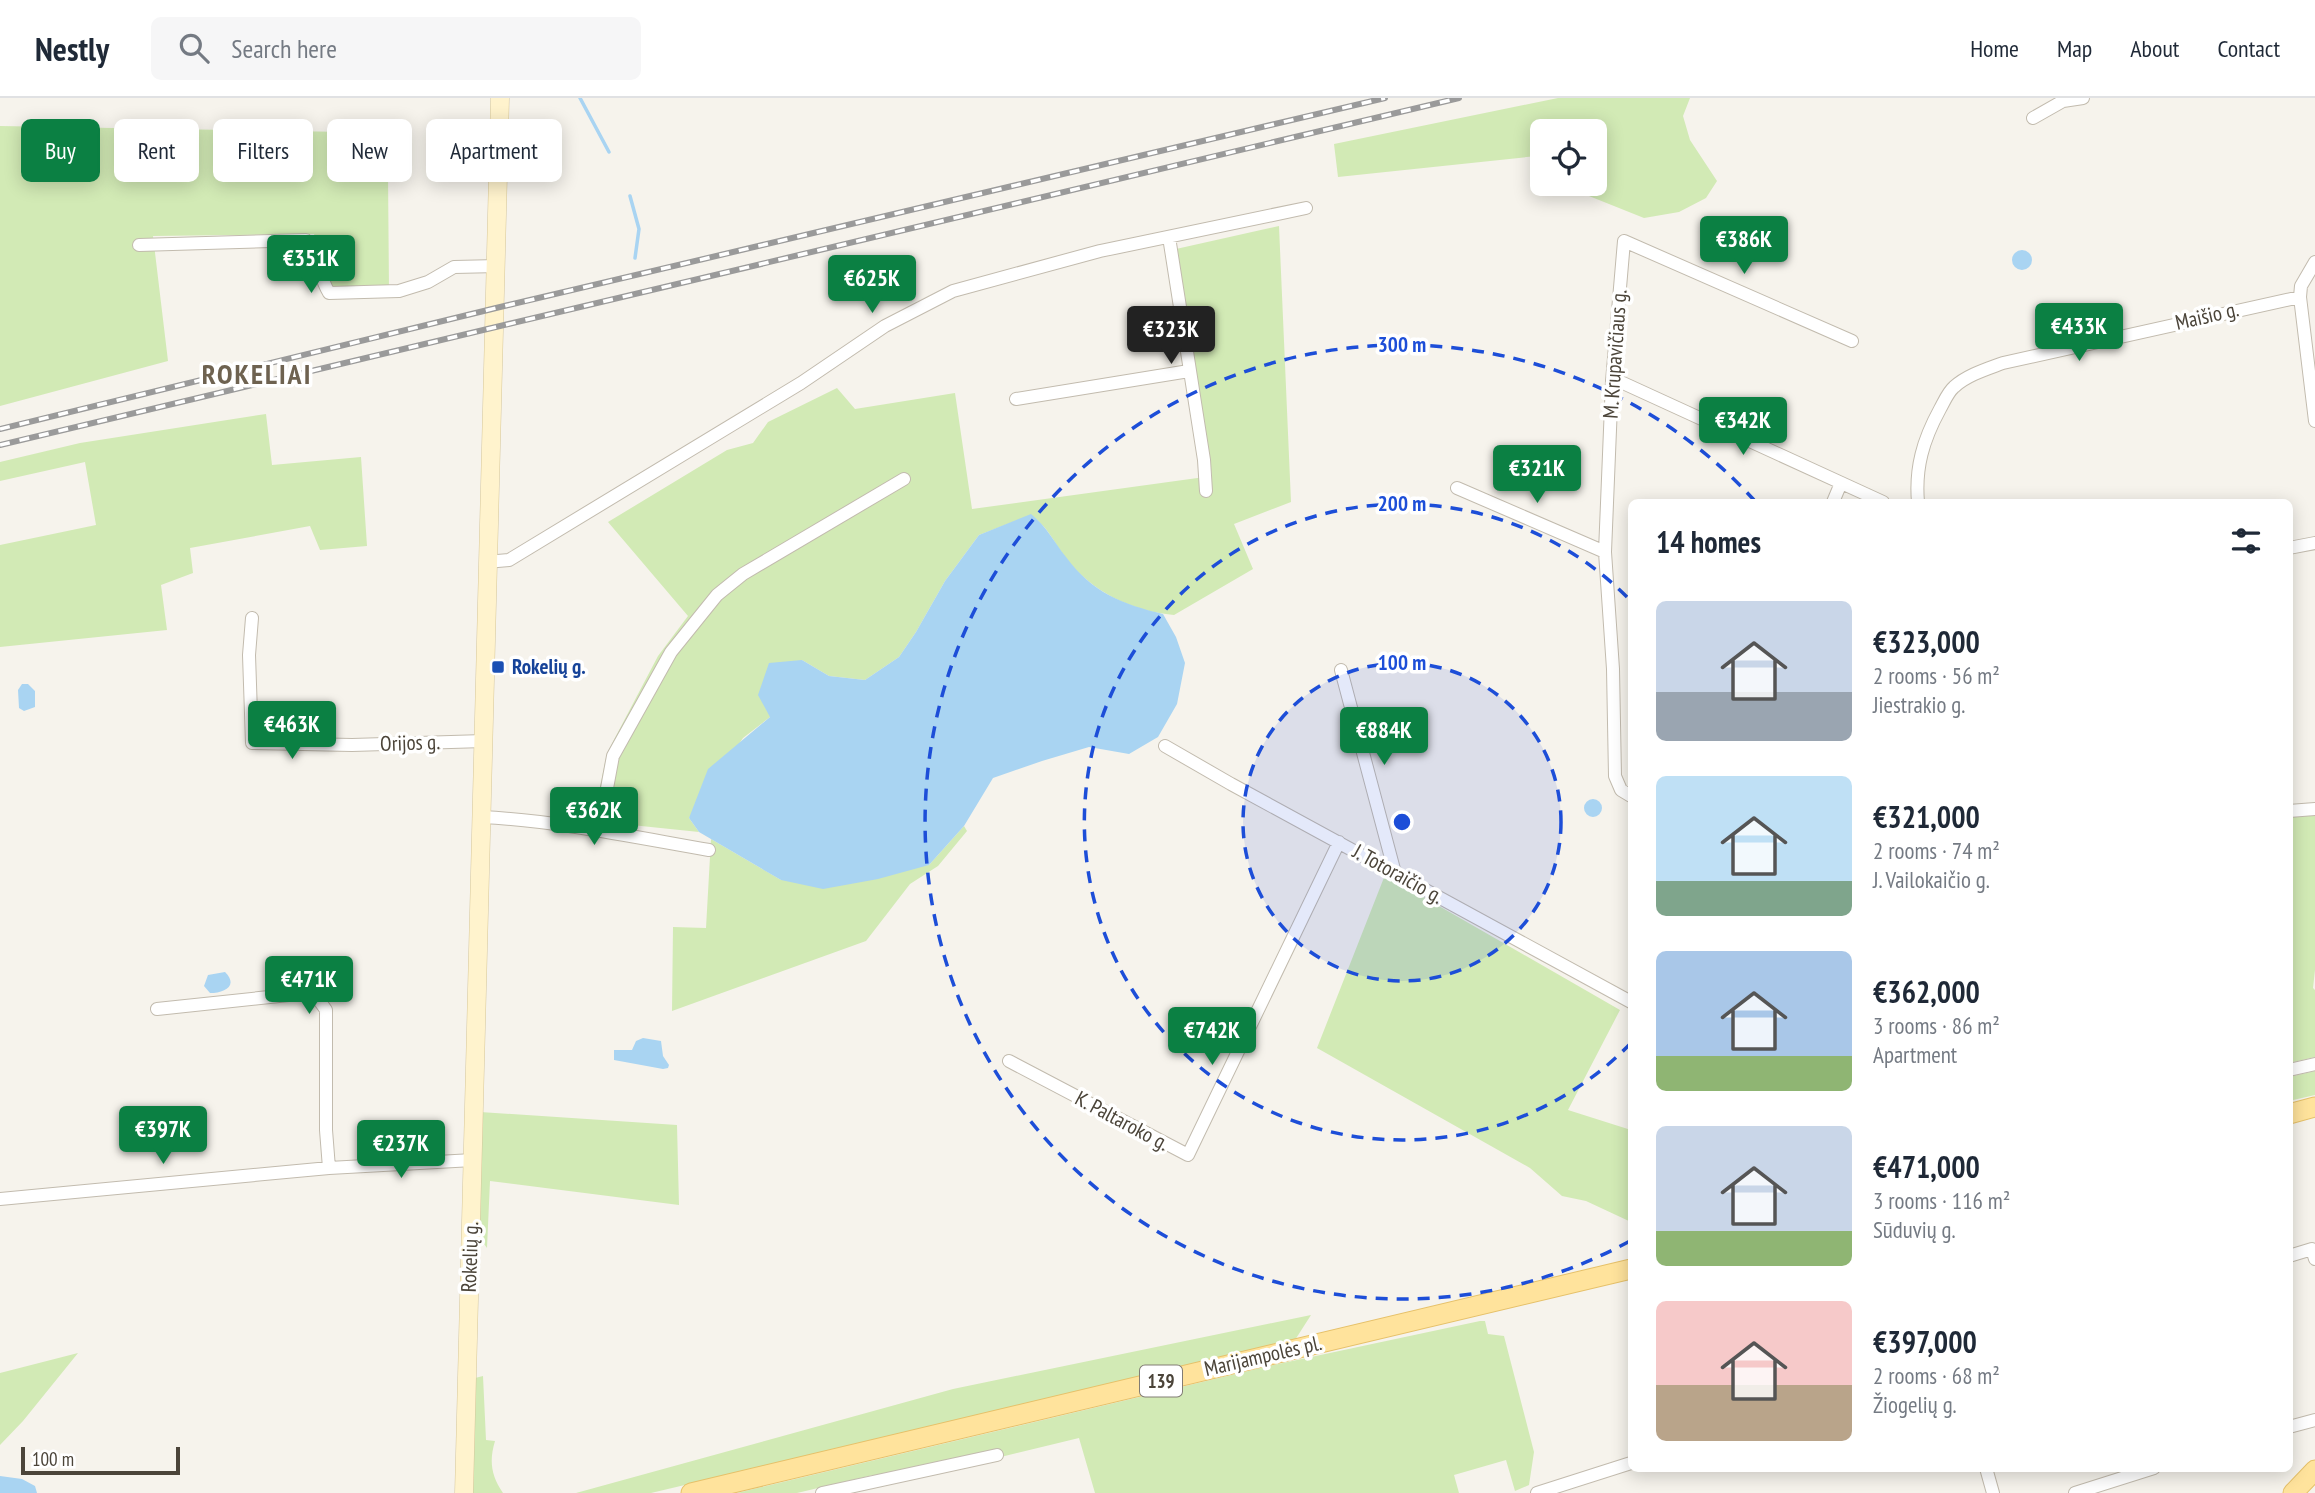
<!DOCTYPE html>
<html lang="en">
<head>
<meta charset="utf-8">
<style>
	body { margin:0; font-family:"PT Sans Narrow",sans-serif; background:#f6f6f7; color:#1f2937; height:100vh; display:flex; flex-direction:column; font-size:26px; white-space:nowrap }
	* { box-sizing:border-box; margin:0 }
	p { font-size:23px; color:#747a83 }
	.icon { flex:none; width:38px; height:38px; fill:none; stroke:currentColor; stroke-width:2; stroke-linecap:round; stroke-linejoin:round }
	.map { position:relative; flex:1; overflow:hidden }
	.panel { position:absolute; left:1628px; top:401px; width:665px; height:973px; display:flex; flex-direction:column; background:#fff; border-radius:10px; box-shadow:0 4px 18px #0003 }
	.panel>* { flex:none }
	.hud { position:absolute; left:21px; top:21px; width:665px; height:63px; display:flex; gap:14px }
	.controls { position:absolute; left:1530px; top:21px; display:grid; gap:14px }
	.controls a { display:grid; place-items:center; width:77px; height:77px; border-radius:10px; background:#fff; box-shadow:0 4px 18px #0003; font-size:35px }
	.scale { position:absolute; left:21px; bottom:18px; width:159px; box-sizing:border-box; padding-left:7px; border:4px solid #4b4439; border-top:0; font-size:19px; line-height:24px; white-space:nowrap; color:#4b4439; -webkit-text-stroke:5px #fff; paint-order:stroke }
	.price { position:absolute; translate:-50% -60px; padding:0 16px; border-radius:7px; background:#0b8043; color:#fff; font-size:23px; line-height:46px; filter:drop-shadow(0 2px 4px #0008) }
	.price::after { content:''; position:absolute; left:50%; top:42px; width:21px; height:16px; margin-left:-10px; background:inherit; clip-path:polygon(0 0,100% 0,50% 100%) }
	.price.current { background:#222; color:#fff }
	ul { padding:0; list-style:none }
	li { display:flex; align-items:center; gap:21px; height:175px; padding:0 28px }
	li span { display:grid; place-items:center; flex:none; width:196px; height:140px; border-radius:10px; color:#555 }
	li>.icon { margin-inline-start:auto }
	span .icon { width:84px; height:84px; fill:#fffc; stroke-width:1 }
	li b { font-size:30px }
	h2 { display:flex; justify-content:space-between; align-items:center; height:84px; padding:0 28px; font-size:30px }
	.pill { padding:0 24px; border-radius:10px; background:#fff; box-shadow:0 4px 18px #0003; font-size:24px; line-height:63px }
	.pill.current { background:#0b8043; color:#fff }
	header { display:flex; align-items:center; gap:42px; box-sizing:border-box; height:98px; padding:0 35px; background:#fff; border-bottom:2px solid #e0e1e3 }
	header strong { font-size:33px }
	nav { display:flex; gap:38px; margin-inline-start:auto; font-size:24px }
	.search { width:490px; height:63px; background:#f6f6f7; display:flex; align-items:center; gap:18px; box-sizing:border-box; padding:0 24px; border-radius:10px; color:#747a83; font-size:26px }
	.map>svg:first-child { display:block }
</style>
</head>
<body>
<header>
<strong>Nestly</strong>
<div class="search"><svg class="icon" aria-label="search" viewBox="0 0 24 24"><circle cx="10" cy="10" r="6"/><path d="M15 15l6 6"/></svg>Search here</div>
<nav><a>Home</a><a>Map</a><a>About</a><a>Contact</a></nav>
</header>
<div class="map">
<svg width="2315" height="1395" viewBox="0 0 2315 1395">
	<rect width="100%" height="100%" fill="#f6f3ec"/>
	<path fill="#d2eab5" d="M1558,0H1690L1683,18L1690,42L1717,83L1706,100L1679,114L1644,120L1559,86H1594V33H1542V64L1537,58L1338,79L1334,46Z
		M0,28L348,34L347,71L388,77L389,191H331L314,136L153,138L168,263L0,308Z
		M1279,128L1291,404L1234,426L1253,471L1174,517C1131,513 1092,494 1065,459C1053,443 1048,429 1031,417L979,437L945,483L916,534L899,559L865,582L829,578L802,562L770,619L743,640L689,720L699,734L593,723L607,655L658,558L688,518L608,424L727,352L753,345L768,324L837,290L855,311L955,295L972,411L1212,378L1176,151Z
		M266,316L272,367L361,359L367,448L320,452L310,428L190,450L193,475L161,487L167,532L0,549V447L96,427L85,364L0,383V364L80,345Z
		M2315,717V872L2313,890L2315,892V959L2289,965V719Z
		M964,728L967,733L938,768L910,786L866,843L672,913L673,829L706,830L711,741L781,782L929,767Z
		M1385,777L1620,912L1568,1012L1631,1032V1124L1586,1103L1562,1098L1530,1070L1317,950Z
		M2315,973V997L2289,1003V979Z
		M480,1014L677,1027L679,1107L490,1083L487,1150L479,1139Z
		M1311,1217L1295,1242L651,1395H576L953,1291Z
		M1480,1223H1485L1488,1236L1504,1238L1534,1354L1529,1387L1515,1393L1506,1362L1454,1377L1459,1395H1095L1079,1340L878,1389L873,1377L797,1395H737L1269,1268Z
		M78,1255L23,1323L0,1347V1275Z
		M483,1278L486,1342L495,1343C489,1363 491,1377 503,1395H470L475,1280Z"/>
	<path fill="#a9d4f2" d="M2012 162a10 10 0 1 1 20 0a10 10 0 1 1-20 0Z
		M1031,416C1047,429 1054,444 1066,459C1093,495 1122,506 1163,516L1176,539L1185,565L1177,606L1158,639L1129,656L1089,649L1042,663L993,680L964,728L929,767L878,781L823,791L781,782L699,734L689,720L708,671L770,619L758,597L769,565L802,562L829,578L865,582L899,559L916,534L945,483L979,437Z
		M22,586H28L35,593V609L24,613L19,610L18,592Z
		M1584 710a9 9 0 1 1 18 0a9 9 0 1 1-18 0Z
		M225,874C239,888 224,895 210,895L204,888L208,877Z
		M643,940L661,943L663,958L669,967L668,970L663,971L614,962V952H632L636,943Z
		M0,1378L22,1381L35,1388L37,1395H0Z"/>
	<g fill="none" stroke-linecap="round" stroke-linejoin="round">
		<path stroke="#a9d4f2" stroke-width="3.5" d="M580,0L609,54
			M630,98L639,131L635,160"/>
		<defs>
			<path id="street" d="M2033,20L2063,3L2083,0
				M1169,139L1204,362L1206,393
				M139,147L306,142C321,161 317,175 329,195L399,193L428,184L454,169L498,168
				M2315,164L2301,188L2300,199L2315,323
				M1612,283L1623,285L1883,404
				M1016,301L1189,273
				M1457,390L1605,454
				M1833,404L1841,385
				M1918,404C1915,370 1923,342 1940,311C1944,304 1948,294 1954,289C1967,277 1987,271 2003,265L2300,199
				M2289,450L2315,445
				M486,464L509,462L801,285L885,228L953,193L1100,153L1306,110
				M252,520L249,557L252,645L352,647L484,643
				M1341,572L1395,775
				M1165,648L1231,686L1631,904
				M1631,698L1621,692L1615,678L1613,571L1605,454L1612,283L1624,143L1852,243
				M2289,713L2315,711
				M482,719C558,723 634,739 709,752
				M599,733L613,658L671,554L717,497L743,476L904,381
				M157,911L307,895L316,898L326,912V1032L329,1070
				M1009,963L1188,1057L1339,744
				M2289,972L2315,966
				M0,1101L329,1070L473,1062
				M2289,1158L2312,1151L2315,1161
				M2289,1329L2315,1322
				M1986,1370L1993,1395
				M822,1395L997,1357
				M1537,1395L1631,1365
				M2075,1395L2154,1370"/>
			<path id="secondary" d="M464,1395L500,0"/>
			<path id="primary" d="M2289,1016L2315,1009
				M691,1395L1631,1171
				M2293,1395L2315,1372"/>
		</defs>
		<use href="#street" stroke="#c2bbae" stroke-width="14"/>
		<use href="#secondary" stroke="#d6c79b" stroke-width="19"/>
		<use href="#primary" stroke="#e6c16a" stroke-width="21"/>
		<use href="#street" stroke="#fff" stroke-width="12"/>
		<use href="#secondary" stroke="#fff3cd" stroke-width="18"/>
		<use href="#primary" stroke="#ffe39c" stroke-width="19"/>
		<defs>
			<path id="rail" d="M0,331L496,210L1385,0
				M0,347L1459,0"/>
		</defs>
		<use href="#rail" stroke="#9a9a9a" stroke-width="6"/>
		<use href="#rail" stroke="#fff" stroke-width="3.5" stroke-dasharray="10" stroke-linecap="butt"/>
	</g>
	<circle cx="1402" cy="724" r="159" fill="#1d4ed8" fill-opacity=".12"/>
	<g fill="none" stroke="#1d4ed8" stroke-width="3.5" stroke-dasharray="12 9">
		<circle cx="1402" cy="724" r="159"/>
		<path d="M1631 945A318 318 0 1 1 1631 503"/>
		<path d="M1630 1143A477 477 0 1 1 1754 402"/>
	</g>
	<rect fill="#1a4fb4" stroke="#fff" stroke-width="2.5" x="491" y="562" width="14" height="14" rx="3.5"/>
	<g text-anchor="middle" stroke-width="7" stroke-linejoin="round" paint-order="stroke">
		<rect fill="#fff" stroke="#817c74" stroke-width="2" x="1140" y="1267.5" width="42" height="31" rx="5"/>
		<g font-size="19" font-weight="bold" fill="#4b4439">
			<text x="1161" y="1290">139</text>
		</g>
		<g font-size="21" fill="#4b4439" stroke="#fff">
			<text transform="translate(2207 218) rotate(-13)" y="7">Maišio g.</text>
			<text transform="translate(1615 256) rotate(-86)" y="7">M. Krupavičiaus g.</text>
			<text transform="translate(410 645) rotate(-2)" y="7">Orijos g.</text>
			<text transform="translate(1398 776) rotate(29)" y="7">J. Totoraičio g.</text>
			<text transform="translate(1122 1023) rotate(28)" y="7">K. Paltaroko g.</text>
			<text transform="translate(470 1159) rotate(-88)" y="7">Rokelių g.</text>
			<text transform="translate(1263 1258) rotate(-13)" y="7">Marijampolės pl.</text>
		</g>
		<g font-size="21" font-weight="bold" fill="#164399" stroke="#fff" text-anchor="start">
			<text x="512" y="576">Rokelių g.</text>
		</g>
		<g font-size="28" font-weight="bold" letter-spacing="2" fill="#6e6250" stroke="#fff">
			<text x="257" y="286">ROKELIAI</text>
		</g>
	</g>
	<circle cx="1402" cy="724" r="10" fill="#1d4ed8" stroke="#fff" stroke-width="3.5"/>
	<g font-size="21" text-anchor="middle" font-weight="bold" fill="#1d4ed8" stroke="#fff" stroke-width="7" stroke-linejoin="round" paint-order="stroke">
		<text x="1402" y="254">300 m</text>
		<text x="1402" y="413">200 m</text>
		<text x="1402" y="572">100 m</text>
	</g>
</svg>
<div class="controls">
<a><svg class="icon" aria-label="locate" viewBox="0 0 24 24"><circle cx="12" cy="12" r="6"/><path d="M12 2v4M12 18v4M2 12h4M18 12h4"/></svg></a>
</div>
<div class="scale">100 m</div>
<b class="price" style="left:1744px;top:178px">€386K</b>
<b class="price" style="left:311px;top:197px">€351K</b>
<b class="price" style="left:872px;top:217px">€625K</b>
<b class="price" style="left:2079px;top:265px">€433K</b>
<b class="price current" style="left:1171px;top:268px">€323K</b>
<b class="price" style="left:1743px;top:359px">€342K</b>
<b class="price" style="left:1537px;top:407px">€321K</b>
<b class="price" style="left:292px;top:663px">€463K</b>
<b class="price" style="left:1384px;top:669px">€884K</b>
<b class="price" style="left:594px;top:749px">€362K</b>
<b class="price" style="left:309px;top:918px">€471K</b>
<b class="price" style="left:1212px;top:969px">€742K</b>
<b class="price" style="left:163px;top:1068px">€397K</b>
<b class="price" style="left:401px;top:1082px">€237K</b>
<div class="hud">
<a class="pill current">Buy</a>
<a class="pill">Rent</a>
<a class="pill">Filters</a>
<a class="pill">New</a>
<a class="pill">Apartment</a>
</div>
<section class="panel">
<h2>14 homes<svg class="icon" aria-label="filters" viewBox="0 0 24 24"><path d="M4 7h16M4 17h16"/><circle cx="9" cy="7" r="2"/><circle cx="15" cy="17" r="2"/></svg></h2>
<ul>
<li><span style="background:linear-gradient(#c9d6e8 65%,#9aa5b1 0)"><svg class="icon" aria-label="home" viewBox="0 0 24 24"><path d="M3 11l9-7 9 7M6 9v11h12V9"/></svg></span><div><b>€323,000</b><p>2 rooms · 56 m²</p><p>Jiestrakio g.</p></div></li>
<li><span style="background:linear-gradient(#bfe0f5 75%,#7fa58c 0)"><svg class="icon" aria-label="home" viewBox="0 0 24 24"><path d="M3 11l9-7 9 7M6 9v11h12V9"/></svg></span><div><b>€321,000</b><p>2 rooms · 74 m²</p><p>J. Vailokaičio g.</p></div></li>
<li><span style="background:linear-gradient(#a9c7e8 75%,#8fb573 0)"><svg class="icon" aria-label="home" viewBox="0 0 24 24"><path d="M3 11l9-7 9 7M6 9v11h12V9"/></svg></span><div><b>€362,000</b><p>3 rooms · 86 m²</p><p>Apartment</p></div></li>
<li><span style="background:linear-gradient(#c9d6e8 75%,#8fb573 0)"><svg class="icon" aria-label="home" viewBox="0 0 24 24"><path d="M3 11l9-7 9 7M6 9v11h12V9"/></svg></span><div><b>€471,000</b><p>3 rooms · 116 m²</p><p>Sūduvių g.</p></div></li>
<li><span style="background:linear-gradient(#f6c9c9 60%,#b9a48a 0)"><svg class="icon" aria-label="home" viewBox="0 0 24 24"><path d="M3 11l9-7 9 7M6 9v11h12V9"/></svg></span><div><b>€397,000</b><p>2 rooms · 68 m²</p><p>Žiogelių g.</p></div></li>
</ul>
</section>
</div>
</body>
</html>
